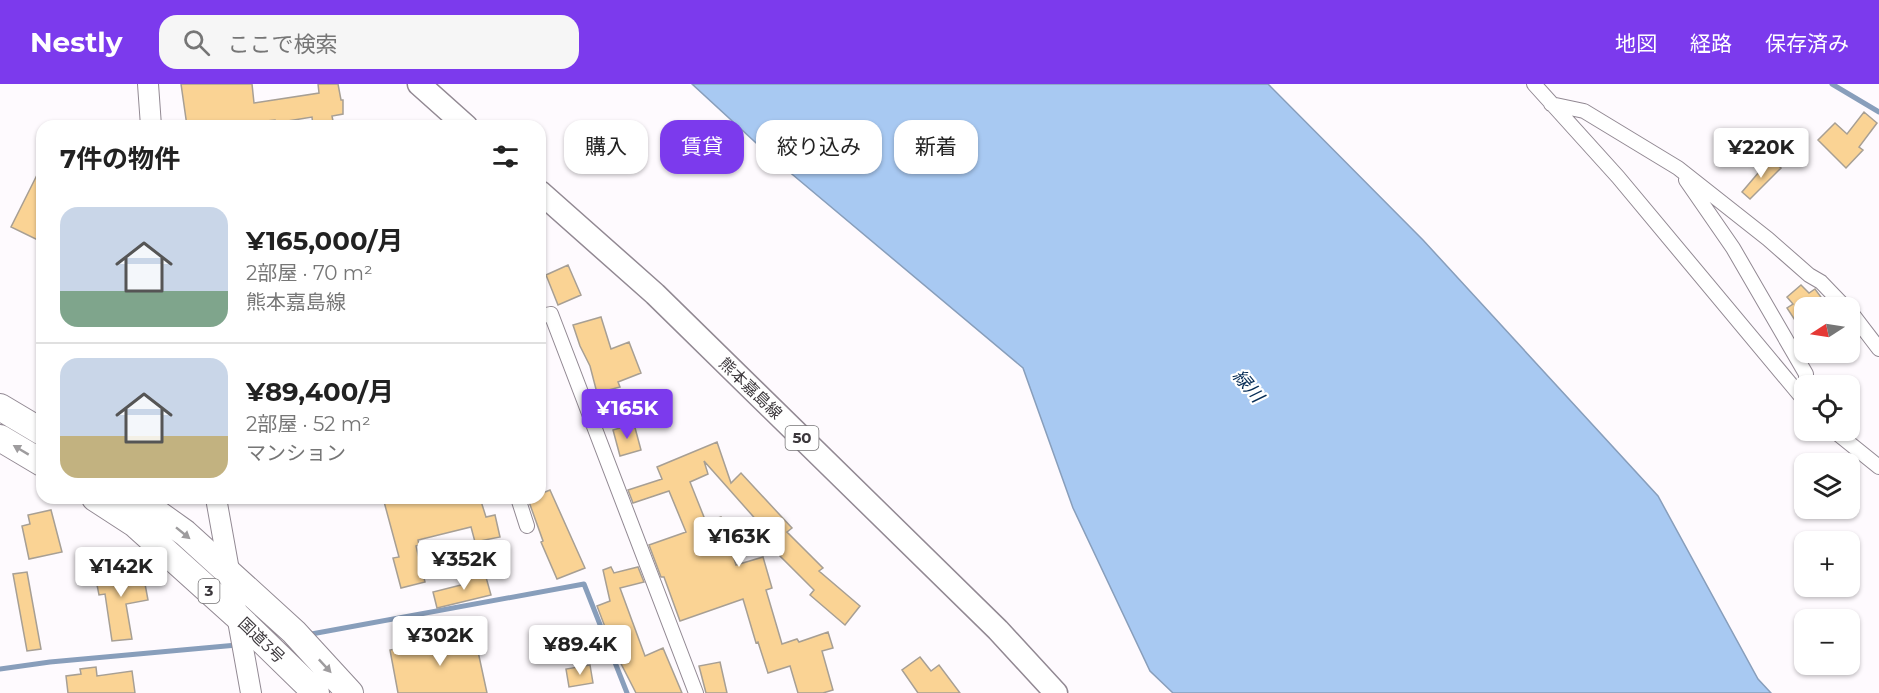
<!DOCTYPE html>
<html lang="ja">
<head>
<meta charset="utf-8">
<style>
	body { margin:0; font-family:Montserrat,"Noto Sans JP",sans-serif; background:#f6f6f6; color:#222; height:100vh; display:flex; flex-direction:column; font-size:22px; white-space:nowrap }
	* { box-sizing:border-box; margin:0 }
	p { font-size:20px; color:#767676 }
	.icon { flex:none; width:33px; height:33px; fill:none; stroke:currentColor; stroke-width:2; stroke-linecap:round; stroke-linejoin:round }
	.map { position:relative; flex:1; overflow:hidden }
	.panel { position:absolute; left:36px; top:36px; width:510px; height:384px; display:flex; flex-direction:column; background:#fff; border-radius:18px; box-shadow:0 2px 4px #0004 }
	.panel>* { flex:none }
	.guide { position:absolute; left:564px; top:36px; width:570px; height:54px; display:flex; gap:12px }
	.needle { width:39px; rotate:258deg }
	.buttons { position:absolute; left:1794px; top:213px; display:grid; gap:12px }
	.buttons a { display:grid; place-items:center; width:66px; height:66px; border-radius:12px; background:#fff; box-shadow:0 2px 4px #0004; font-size:30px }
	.price { position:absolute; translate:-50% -51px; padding:0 14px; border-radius:6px; background:#fff; color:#222; font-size:20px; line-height:39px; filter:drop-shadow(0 2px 3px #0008) }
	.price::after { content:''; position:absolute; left:50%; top:36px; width:18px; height:14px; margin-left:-9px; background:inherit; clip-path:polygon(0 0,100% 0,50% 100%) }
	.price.on { background:#7c3aed; color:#fff }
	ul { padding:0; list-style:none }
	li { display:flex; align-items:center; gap:18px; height:150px; padding:0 24px }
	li+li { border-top:2px solid #e0e0e0 }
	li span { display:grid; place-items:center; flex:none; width:168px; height:120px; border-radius:18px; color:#555 }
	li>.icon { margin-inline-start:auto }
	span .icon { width:72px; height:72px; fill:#fffc; stroke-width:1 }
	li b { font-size:26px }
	h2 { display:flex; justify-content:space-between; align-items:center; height:72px; padding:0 24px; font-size:26px }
	.tag { padding:0 21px; border-radius:18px; background:#fff; box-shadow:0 2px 4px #0004; font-size:21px; line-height:54px }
	.tag.on { background:#7c3aed; color:#fff }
	header { display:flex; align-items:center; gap:36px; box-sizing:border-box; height:84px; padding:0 30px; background:#7c3aed; color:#fff }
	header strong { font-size:28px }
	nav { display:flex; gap:33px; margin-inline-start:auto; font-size:21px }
	.search { width:420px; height:54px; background:#f6f6f6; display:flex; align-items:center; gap:15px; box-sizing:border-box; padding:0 21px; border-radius:18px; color:#767676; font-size:22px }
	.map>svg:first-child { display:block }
</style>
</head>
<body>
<header>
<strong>Nestly</strong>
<div class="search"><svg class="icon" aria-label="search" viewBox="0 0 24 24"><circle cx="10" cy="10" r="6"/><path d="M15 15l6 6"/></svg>ここで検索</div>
<nav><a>地図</a><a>経路</a><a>保存済み</a></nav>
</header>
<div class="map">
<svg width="1879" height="609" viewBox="0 0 1879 609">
	<rect width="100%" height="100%" fill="#fefafe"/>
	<path fill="#a8c9f2" stroke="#889ebb" stroke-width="1.5" d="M692,0H1268L1423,156L1658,412L1758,595L1771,609H1173L1150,587L1073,424L1023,284L768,70Z"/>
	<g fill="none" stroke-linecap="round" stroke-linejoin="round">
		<path stroke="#889ebb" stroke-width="5" d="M1832,0L1879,28
			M306,551L584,500L627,609
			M0,585L50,578L237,561"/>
	</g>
	<path fill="#fad394" stroke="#a79f94" stroke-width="1.5" d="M181,0H252L254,19L319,9L318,0H338L341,16H343V30L332,32L334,42H313L312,33L275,39V36L228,41L227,37L187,42Z
		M1864,28L1877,39L1859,63L1863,66L1846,84L1818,56L1835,39L1847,50Z
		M1770,75L1781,84L1750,115L1742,108Z
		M42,81V158L11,143Z
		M568,181L581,211L558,221L546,191Z
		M1801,201L1809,209L1815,205L1829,224H1804V250L1787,224L1793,220L1787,213Z
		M601,233L611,265L629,258L641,289L618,298L620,303L597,309L590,282L580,262L573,241Z
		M634,340L641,366L620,372L613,346Z
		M717,358L731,399L741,389L792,444L787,448L823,484L819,487L860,522L845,541L810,511L814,506L776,468L783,466L704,377L708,390L690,398L706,438L721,433L736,481L763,473L772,504L766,506L782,560L797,555L799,558L828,548L833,564L822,567L833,606L823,609H798L790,582L768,589L758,558L756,559L743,515L680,537L664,493H661L649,461L686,448L669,407L633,419L628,406L662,395L657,383Z
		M550,406L585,484L557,495L541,458L543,457L528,415L540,414V410Z
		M383,414H480L486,433L495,431L500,453L475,458L471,443L418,456L419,461L416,462L425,498L401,504L393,474L399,473Z
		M51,426L62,468L29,475L22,442L30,440L28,431Z
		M611,483L614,489L638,483L644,498L620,504L645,572L663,564L682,609H636L613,564L597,522L610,517L603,486Z
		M142,484L148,516L126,520L132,555L112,557L105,510L99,511L95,491Z
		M484,486L491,511L437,524L433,508L465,500L462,492Z
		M27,488L41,565L27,567L13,490Z
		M474,549L487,609H398L390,566Z
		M920,573L931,587L939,581L960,609H918L902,586Z
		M720,578L727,609H706L699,582Z
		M590,581L593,599L569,603L566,585Z
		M96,583L97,592L132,587L135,609H68L66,592L81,590L80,585Z"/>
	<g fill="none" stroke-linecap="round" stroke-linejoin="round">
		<defs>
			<path id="street" d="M1534,0L1618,93L1804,316
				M1551,20L1584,27L1678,84L1768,155L1809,191L1821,198L1846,224
				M1686,96L1733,164L1806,290V302
				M1850,227L1879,265
				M540,232L551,230L696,609
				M1833,346L1879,383
				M518,414L527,442"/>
			<path id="secondary" d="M148,0L151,42
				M216,414L251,609"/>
			<path id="primary" d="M419,0L466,42
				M540,108L655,210L998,546L1056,609"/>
			<path id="highway" d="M0,323L42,348
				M0,354L42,379
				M95,414L135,440L236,531L316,609
				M136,414L185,449L294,548L350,609"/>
		</defs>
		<use href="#street" stroke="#928993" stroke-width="16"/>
		<use href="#secondary" stroke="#928993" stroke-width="22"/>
		<use href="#primary" stroke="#928993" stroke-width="25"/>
		<use href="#highway" stroke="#928993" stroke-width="28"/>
		<use href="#street" stroke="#fff" stroke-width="14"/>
		<use href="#secondary" stroke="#fff" stroke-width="20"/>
		<use href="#primary" stroke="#fff" stroke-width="22"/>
		<use href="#highway" stroke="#fff" stroke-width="26"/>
	</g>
	<defs><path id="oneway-solid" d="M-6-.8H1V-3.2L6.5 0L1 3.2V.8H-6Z" transform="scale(1.5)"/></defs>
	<g fill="#9e9c9e">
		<use href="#oneway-solid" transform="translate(21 366) rotate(-149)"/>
		<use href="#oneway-solid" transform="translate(183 449) rotate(39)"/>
		<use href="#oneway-solid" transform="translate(325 582) rotate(47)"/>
	</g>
	<g text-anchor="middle" stroke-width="4.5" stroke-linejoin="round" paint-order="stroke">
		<g fill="#fff" stroke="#767476" stroke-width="1.5">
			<rect x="785.5" y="342" width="33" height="24" rx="4.5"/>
			<rect x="198.5" y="495" width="21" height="24" rx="4.5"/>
		</g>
		<g font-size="15" font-weight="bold" fill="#3c383c">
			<text x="802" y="359">50</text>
			<text x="209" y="512">3</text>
		</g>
		<g font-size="16" fill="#3c383c" stroke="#fff">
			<text transform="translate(751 304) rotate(44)" y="6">熊本嘉島線</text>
			<text transform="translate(262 556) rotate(44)" y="6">国道3号</text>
		</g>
		<g font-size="18" font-style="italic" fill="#042b55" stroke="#fff">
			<text transform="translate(1248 302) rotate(50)" y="6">緑川</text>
		</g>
	</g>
</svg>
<div class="buttons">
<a><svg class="needle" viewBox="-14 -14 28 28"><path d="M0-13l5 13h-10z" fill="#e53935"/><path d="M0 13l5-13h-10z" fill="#767676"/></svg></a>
<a><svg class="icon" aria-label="locate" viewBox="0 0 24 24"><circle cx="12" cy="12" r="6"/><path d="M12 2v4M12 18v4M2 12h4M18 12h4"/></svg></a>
<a><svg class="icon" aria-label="layers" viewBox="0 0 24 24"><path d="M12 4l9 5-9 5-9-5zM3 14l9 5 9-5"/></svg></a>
<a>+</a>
<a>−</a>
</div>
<b class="price" style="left:1761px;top:95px">¥220K</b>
<b class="price on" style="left:627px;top:356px">¥165K</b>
<b class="price" style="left:739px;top:484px">¥163K</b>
<b class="price" style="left:464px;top:507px">¥352K</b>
<b class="price" style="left:121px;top:514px">¥142K</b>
<b class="price" style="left:440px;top:583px">¥302K</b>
<b class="price" style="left:580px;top:592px">¥89.4K</b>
<div class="guide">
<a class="tag">購入</a>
<a class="tag on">賃貸</a>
<a class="tag">絞り込み</a>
<a class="tag">新着</a>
</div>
<section class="panel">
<h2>7件の物件<svg class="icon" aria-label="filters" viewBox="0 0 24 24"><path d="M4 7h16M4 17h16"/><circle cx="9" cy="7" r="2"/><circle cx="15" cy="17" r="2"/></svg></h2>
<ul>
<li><span style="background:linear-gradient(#c9d6e8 70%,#7fa58c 0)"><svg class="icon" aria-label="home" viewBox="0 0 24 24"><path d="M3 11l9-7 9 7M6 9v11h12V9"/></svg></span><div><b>¥165,000/月</b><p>2部屋 · 70 m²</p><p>熊本嘉島線</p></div></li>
<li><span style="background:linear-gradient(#c9d6e8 65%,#c2b280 0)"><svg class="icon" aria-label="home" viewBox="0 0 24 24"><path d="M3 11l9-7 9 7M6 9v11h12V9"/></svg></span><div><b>¥89,400/月</b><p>2部屋 · 52 m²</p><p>マンション</p></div></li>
</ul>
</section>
</div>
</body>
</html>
